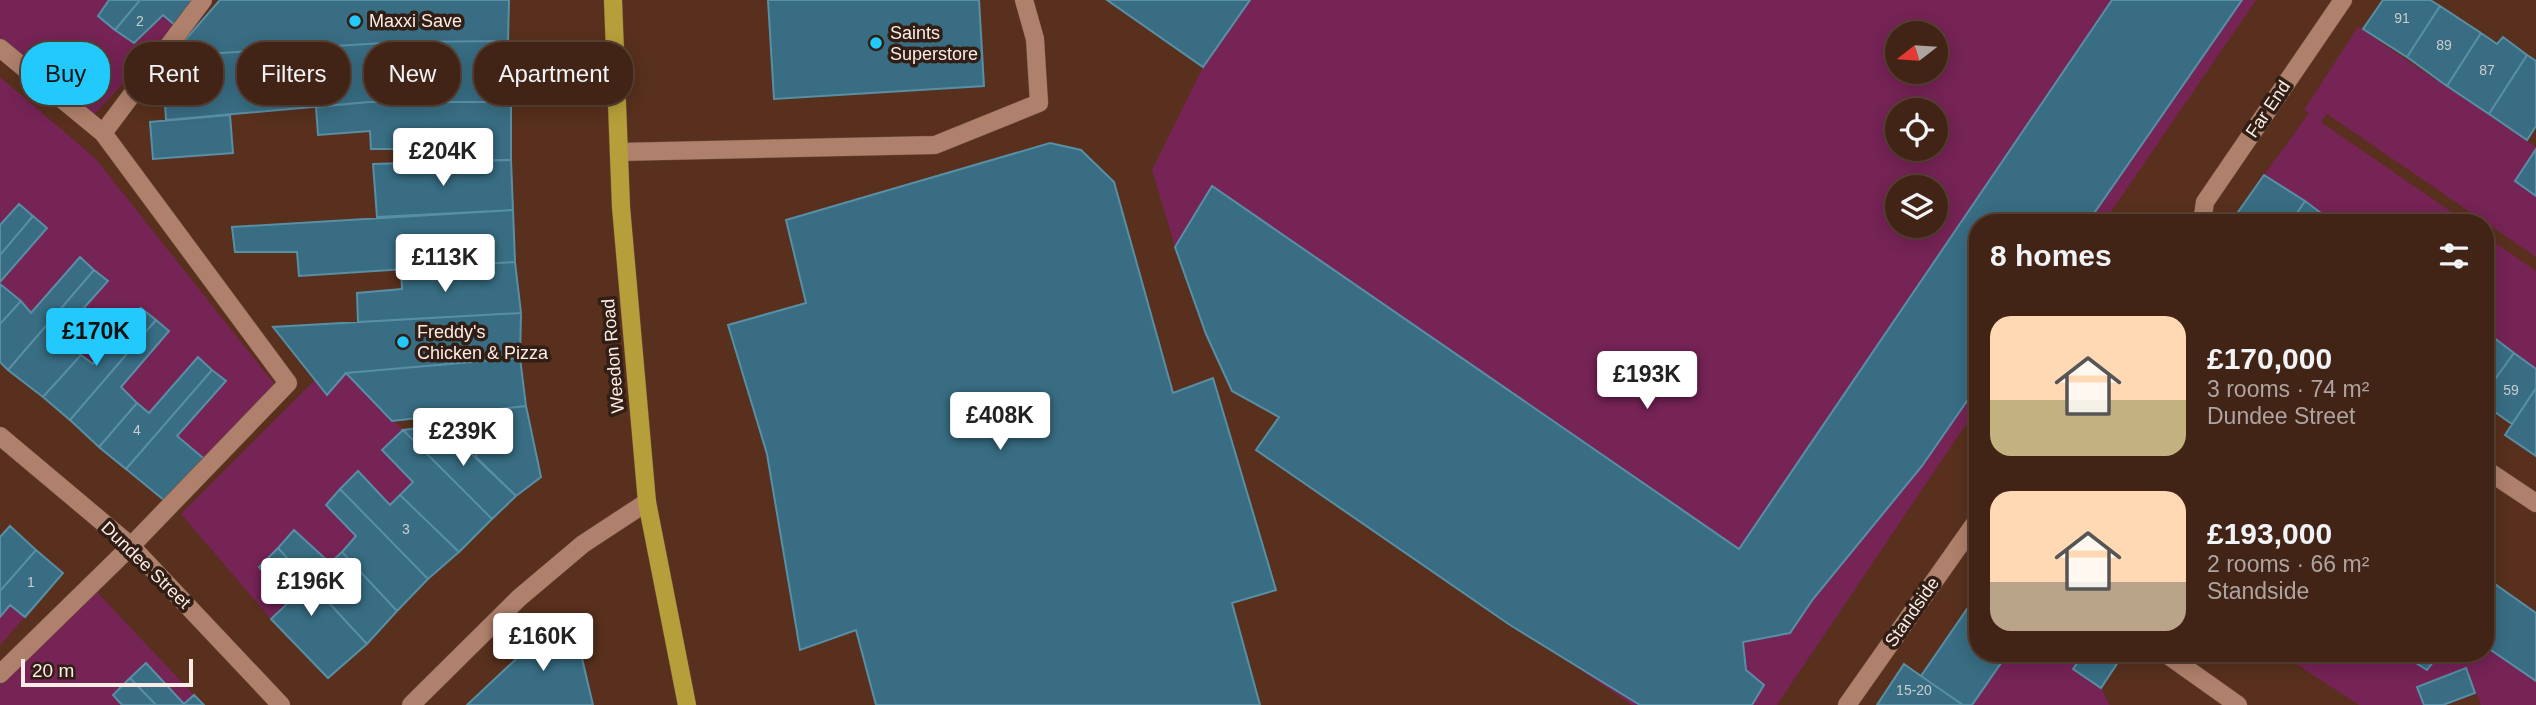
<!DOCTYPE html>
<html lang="en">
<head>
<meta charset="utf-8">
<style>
	body { margin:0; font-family:Helvetica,sans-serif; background:#492c1f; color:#f1f3f6; height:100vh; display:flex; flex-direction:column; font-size:26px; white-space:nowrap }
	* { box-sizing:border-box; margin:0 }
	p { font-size:23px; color:#aea4a1 }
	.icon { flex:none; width:38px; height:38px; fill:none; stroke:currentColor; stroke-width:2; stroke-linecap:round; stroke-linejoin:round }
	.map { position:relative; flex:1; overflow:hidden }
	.side { position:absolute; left:1969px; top:214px; width:525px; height:448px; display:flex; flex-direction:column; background:#422416; border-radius:28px; box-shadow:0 4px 18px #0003,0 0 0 2px #5a4135 }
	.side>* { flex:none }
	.guide { position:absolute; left:21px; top:42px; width:665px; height:63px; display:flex; gap:14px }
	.needle { width:46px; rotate:253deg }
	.buttons { position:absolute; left:1885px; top:21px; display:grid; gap:14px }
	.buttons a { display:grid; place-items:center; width:63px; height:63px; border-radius:50%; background:#422416; box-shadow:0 4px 18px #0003,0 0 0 2px #5a4135; font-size:35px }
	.scale { position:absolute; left:21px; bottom:18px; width:172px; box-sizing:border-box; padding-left:7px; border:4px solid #fcece5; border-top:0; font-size:19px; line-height:24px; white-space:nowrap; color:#fcece5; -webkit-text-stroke:5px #311e15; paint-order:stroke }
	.price { position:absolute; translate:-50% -60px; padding:0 16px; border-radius:7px; background:#fff; color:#222; font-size:23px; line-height:46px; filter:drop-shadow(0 2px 4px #0008) }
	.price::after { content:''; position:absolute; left:50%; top:42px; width:21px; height:16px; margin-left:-10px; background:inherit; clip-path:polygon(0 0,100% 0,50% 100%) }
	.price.on { background:#22c9fd; color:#111 }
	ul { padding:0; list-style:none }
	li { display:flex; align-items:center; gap:21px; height:175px; padding:0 21px }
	li span { display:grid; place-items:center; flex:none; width:196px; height:140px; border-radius:21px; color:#555 }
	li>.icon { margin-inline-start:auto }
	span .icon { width:84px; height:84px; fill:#fffc; stroke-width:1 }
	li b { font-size:30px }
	h2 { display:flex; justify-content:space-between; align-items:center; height:84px; padding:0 21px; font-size:30px }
	.pill { padding:0 24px; border-radius:28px; background:#422416; box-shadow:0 4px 18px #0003,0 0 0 2px #5a4135; font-size:24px; line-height:63px }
	.pill.on { background:#22c9fd; color:#111 }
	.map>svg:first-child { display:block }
</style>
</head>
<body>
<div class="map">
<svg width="2536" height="705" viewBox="0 0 2536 705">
	<rect width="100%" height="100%" fill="#58301d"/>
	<path fill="#762356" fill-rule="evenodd" d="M0,0H109L98,16L134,43L163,15L176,26L93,116L0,37Z
		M1107,0H2256L2104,222H1978L1977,408L1777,705H1632L1256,450L1279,417L1232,391L1206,334L1175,247L1152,170L1203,67ZM1897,33H1936V72H1897ZM1897,110H1936V149H1897ZM1897,187H1936V226H1897Z
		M2358,27L2536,147L2515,181L2536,196V257L2327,114L2321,122L2466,222H2333L2264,175L2309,113L2304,110Z
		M0,77L95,158L276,386L208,462L177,436L226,380L198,357L149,413L121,387L169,331L141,308L93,364L59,336L108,281L94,270L31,313L0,284L47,228L19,204L0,225Z
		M2485,236L2536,271V369L2485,331Z
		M346,373L403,430L382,450L413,482L391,505L358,471L340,489L356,536L330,563L278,548L260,568L289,602L271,619L181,514L315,380L327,395Z
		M97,592L194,695L184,704L146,664L114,695L122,705H0V685Z
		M10,605L25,617L0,645V617Z
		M2485,646L2536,681V705H2481L2466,668L2417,687L2424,705H2359L2279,653H2400L2427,670L2440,653H2485Z
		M2008,653H2084L2073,669L2101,688L2110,705H1972Z"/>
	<path fill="#386d83" stroke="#598fa5" stroke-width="2" d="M109,0H140L115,30L98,16Z
		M140,0H199L176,26L163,15L134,43L115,30Z
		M220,0H509L508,41L400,42L171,56Z
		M768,0H979L984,86L774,99Z
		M1107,0H1250L1203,67Z
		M2112,0H2242L2088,222H1978V385L1922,466L1813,599L1790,633L1743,642L1746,670L1764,685L1752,705H1640L1510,625L1256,450L1279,417L1232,391L1206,334L1175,247L1212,186L1739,549Z
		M2383,0H2430L2440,6L2407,57L2363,29Z
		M2440,6L2481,33L2447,86L2407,57Z
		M2481,33L2497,44L2503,37L2527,55L2489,114L2447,86Z
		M508,41L511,102H369L166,120L163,72L171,56L400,42Z
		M2527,55L2536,61V126L2527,140L2489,114Z
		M369,102H511V160L421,161V149H371L370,131L318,135L316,107Z
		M230,115L233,153L153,159L150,122Z
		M1050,143L1081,150L1114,182L1173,393L1213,378L1276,590L1232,603L1260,705H876L856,630L800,650L767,454L728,325L806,303L786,220Z
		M2536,149V196L2515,181Z
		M511,160L513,210L377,217L373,164Z
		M2264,175L2305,201L2291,222H2231Z
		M2305,201L2333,222H2291Z
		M19,204L33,216L0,255V225Z
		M513,210L515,262L299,276L297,252H235L232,227Z
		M33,216L47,228L0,282V255Z
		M80,257L94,270L8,370L0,362V324L21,301L31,313Z
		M515,262L521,313L358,322L357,293L402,289L401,270Z
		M94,270L108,281L59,336L81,355L43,397L8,370Z
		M0,284L21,301L0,324Z
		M141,308L156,320L70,420L43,397L81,355L93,364Z
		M521,313L520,358L346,373L327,395L273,327Z
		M156,320L169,331L121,387L137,403L99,447L70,420Z
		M2485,331L2514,353L2485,393Z
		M2514,353L2536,369V388L2512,424L2485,405V393Z
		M198,357L212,370L126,469L99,447L137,403L149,413Z
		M520,358L526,406L392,421L346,373Z
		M212,370L226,381L177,436L208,462L165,501L126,469Z
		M2536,388V456L2505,435Z
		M526,406L541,477L516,496L475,456L496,437L491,410Z
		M441,425L516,496L492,519L403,430Z
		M403,430L492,519L459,552L400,495L413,482L382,450Z
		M358,471L390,505L400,495L459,552L428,579L340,489Z
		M340,489L428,579L397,611L342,552L356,536L326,505Z
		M10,526L36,550L0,591V537Z
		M294,530L330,563L342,552L397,611L367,644L278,548Z
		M278,548L367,644L328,678L271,619L289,602L259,567Z
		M36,550L63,573L25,617L10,605L0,617V591Z
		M2485,577L2536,613V681L2485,646Z
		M1978,593V653H2008L1972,705H1963L1921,676Z
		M562,616H572L593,705H467Z
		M2084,653H2124L2101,688L2073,669Z
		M2400,653H2440L2427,670Z
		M146,663L184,704L194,695L204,705H156L130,678Z
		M1904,664L1921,676L1963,705H1877Z
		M2466,668L2475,693L2443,705H2424L2417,687Z
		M130,678L156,705H122L113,695Z"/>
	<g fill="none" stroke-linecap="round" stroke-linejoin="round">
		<defs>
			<path id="lane" d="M0,48L103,133L288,383L131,546L0,674
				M103,133L203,0
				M619,152L935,145L1039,103L1035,39L1024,0
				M2166,654L2238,705"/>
			<path id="street" d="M2202,222L2205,202L2343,0
				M0,436L131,546L281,705
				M2485,469L2536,503
				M411,705L519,598L583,544L647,502
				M1847,705L1978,519"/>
			<path id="primary" d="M613,0L621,207L647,502L687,705"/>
		</defs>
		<use href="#lane" stroke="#6e4e3e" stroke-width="19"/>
		<use href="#street" stroke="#6e4e3e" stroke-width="19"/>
		<use href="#primary" stroke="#6e4e3e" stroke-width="19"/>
		<use href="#lane" stroke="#af806b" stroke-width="18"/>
		<use href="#street" stroke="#af806b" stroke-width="18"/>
		<use href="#primary" stroke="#b69f3a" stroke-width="18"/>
	</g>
	<g fill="#22c9fd" stroke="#311e15" stroke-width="2.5">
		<circle cx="355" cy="21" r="7"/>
		<circle cx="876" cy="43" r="7"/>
		<circle cx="403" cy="342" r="7"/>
	</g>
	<g text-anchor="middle" stroke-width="7" stroke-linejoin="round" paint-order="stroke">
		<g font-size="14" fill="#cbcccc">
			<text x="2402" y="23">91</text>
			<text x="140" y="26">2</text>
			<text x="2444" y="50">89</text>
			<text x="2487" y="75">87</text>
			<text x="2511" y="395">59</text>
			<text x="137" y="435">4</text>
			<text x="406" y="534">3</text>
			<text x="31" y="587">1</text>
			<text x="1914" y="695">15-20</text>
		</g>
		<g font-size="18" fill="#fcece5" stroke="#311e15" text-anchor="start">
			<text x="369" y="27">Maxxi Save</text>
			<text x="890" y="39">Saints<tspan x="890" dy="21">Superstore</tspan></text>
			<text x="417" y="338">Freddy's<tspan x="417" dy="21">Chicken &amp; Pizza</tspan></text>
		</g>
		<g font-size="18" fill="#fcece5" stroke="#311e15">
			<text transform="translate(2268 109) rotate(-56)" y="6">Far End</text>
			<text transform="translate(613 356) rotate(-95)" y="6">Weedon Road</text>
			<text transform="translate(146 565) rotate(44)" y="6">Dundee Street</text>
			<text transform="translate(1912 612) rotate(-55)" y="6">Standside</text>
		</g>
	</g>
</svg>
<div class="buttons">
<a><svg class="needle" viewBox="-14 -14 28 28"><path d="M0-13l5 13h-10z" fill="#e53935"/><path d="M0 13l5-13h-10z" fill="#aea4a1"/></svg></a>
<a><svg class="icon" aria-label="locate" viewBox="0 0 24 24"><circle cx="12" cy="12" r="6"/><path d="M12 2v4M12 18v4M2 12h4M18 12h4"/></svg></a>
<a><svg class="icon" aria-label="layers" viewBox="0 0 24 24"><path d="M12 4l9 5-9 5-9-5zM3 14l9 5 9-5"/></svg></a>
</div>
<div class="scale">20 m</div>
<b class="price" style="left:443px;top:188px">£204K</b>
<b class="price" style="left:445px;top:294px">£113K</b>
<b class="price on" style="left:96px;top:368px">£170K</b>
<b class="price" style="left:1647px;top:411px">£193K</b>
<b class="price" style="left:1000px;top:452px">£408K</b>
<b class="price" style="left:463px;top:468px">£239K</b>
<b class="price" style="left:311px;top:618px">£196K</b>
<b class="price" style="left:543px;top:673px">£160K</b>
<div class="guide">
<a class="pill on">Buy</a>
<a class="pill">Rent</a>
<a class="pill">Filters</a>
<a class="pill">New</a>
<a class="pill">Apartment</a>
</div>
<section class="side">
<h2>8 homes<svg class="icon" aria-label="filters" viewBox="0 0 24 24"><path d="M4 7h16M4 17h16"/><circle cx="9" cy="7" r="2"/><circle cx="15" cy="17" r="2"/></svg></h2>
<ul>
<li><span style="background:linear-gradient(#ffd9b3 60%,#c2b280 0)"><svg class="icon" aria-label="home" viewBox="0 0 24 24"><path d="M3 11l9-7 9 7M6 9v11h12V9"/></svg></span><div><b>£170,000</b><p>3 rooms · 74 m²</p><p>Dundee Street</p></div></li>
<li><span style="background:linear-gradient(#ffd9b3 65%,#b9a48a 0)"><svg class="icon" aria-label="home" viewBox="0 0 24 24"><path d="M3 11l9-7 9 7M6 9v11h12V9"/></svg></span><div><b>£193,000</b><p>2 rooms · 66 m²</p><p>Standside</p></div></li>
</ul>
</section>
</div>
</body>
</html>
